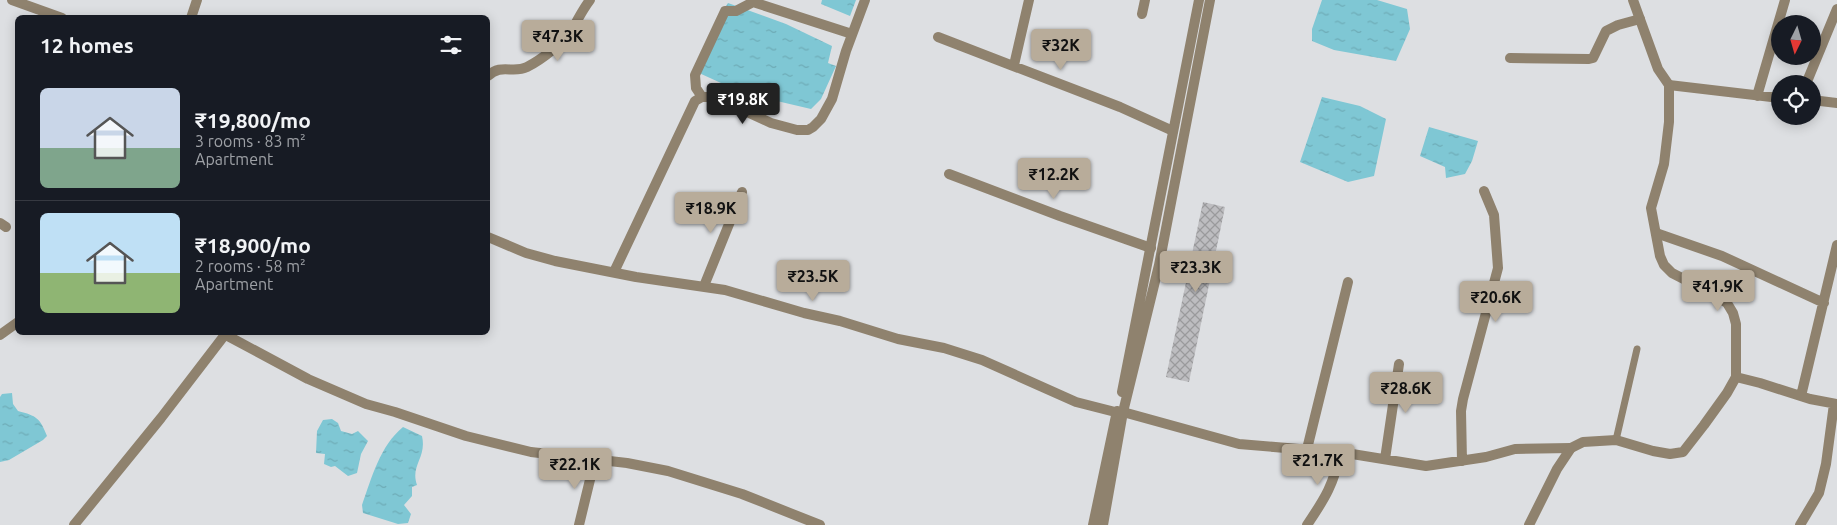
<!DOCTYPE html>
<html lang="en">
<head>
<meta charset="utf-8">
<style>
	body { margin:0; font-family:Ubuntu,sans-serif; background:#20242c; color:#f1f3f6; height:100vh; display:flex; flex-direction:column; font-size:19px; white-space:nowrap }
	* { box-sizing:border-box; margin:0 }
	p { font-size:16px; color:#9ea1a6 }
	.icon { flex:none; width:28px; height:28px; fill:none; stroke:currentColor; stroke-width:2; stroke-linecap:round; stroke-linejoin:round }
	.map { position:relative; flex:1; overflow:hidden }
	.details { position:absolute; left:15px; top:15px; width:475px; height:320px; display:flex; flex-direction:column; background:#171b24; border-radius:8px; box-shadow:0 2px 12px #0003 }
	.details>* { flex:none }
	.needle { width:32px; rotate:185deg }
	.controls { position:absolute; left:1771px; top:15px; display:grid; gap:10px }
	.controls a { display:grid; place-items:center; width:50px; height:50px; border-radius:50%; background:#171b24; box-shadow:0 2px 12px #0003; font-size:25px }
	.price { position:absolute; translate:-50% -42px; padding:0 11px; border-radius:5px; background:#b8ac9a; color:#111; font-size:16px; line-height:32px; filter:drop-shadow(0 1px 2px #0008) }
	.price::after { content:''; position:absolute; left:50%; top:30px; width:15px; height:11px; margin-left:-8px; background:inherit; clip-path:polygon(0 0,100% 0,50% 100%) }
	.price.active { background:#222; color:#fff }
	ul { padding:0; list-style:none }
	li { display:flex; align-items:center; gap:15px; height:125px; padding:0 25px }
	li+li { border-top:1px solid #363941 }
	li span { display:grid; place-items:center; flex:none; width:140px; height:100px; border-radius:8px; color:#555 }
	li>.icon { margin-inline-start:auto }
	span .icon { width:60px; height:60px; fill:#fffc; stroke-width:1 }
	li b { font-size:21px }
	h2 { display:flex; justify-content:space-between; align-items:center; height:60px; padding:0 25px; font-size:21px }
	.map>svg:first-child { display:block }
</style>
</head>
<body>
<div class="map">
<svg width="1837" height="525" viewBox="0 0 1837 525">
	<defs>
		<pattern id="water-ripples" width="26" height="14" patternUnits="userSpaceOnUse" patternTransform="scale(1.25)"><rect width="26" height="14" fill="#7fc7d4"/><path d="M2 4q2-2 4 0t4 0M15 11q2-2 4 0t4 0" fill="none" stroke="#6eabb6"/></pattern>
		<pattern id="building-cross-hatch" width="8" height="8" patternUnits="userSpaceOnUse" patternTransform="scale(1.25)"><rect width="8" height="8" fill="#bdbdc0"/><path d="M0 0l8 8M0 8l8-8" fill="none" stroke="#9a9a9c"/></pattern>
	</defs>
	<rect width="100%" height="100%" fill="#dddfe2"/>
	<path fill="url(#water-ripples)" d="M822,0H856L850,16L821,4Z
		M1322,0H1377L1407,9L1410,29L1396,61L1334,50L1312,41V29Z
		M728,3L786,24L832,46L828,63L836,66L821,99L811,109L743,93L699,73L719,17Z
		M1322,97L1360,106L1386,119L1374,176L1348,182L1300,162Z
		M1429,127L1478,141L1472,161L1465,174L1446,178L1445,167L1420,156Z
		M12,393L13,404L18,411C37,416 40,418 47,436L43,440L9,460L0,462V397L2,394Z
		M332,419L338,423L341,431L352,434L358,431L368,441L361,454L357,473L348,476L335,466L331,467L324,464L325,454L316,453L317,431L323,420Z
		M403,427L422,436C427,458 410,465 417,485L412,487V496L404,505L411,514L408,523L398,524L363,513L362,505C372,477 380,446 403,427Z"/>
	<path fill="url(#building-cross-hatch)" d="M1203,202L1225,207L1189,382L1166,377Z"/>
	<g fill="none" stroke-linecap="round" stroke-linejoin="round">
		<path stroke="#8f826e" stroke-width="7" d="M1616,440L1637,349"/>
		<path stroke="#8f826e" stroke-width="10" d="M12,0L62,18
			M1142,14L1145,0
			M938,37L1120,107L1173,131
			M1510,58L1589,59L1593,58L1606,31L1618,25L1640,19
			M1014,65L1029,0
			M488,76C501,63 513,74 527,67C541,60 563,43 572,30C578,19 583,9 590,0
			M1806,84L1837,9
			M1669,85L1780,98
			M1757,96L1785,0
			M702,97L696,88L695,75L725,11H736L753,2L852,34
			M1812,100L1837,103
			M949,174L1060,216L1151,248
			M0,223L6,227
			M1656,233L1722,256L1824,303
			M614,272L695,101L702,97H709L721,100L771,123L797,130H808L813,127L821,119L832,99L846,51L865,0
			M704,286L742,192
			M0,335L18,322
			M226,335L308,379L366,404L395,412L466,436L531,452L627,463L668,471L742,494L820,525
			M1736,377L1760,383L1810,399L1837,404
			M1801,396L1837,245
			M1123,412L1239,444L1346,453L1426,466L1486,457L1515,449L1571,448
			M1307,449L1348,282
			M1385,459L1399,364
			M1462,461L1461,411L1463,399L1498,268L1494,215L1484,191
			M74,525L161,418L227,332
			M579,525L595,459
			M1307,525C1326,497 1333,485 1341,452
			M1800,525L1819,493L1826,464L1834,404"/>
		<path stroke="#8f826e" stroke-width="10" d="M191,18L197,0
			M488,237L526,253L555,261L636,277L725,290L804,313L840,321L898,339L944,348L982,360L1076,402L1123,414
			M1122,392L1199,0
			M1093,525L1117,411
			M1103,525L1123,412L1159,265L1210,0
			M1529,525L1557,469L1571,448L1583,442L1616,440L1653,451L1670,454L1683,452L1704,425L1727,393L1736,377V324L1733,313L1727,303L1715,295L1672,273L1664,265L1660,256L1651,208L1664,164L1669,122V85L1658,69L1633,0"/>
	</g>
</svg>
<div class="controls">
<a><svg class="needle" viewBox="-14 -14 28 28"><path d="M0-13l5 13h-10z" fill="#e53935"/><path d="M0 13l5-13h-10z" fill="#9ea1a6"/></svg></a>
<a><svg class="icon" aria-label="locate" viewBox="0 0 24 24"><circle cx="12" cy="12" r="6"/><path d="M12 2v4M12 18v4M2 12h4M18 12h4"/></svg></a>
</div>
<b class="price" style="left:558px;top:62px">₹47.3K</b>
<b class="price" style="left:1061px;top:71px">₹32K</b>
<b class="price active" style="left:743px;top:125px">₹19.8K</b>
<b class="price" style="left:1054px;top:200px">₹12.2K</b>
<b class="price" style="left:711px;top:234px">₹18.9K</b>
<b class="price" style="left:1196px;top:293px">₹23.3K</b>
<b class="price" style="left:813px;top:302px">₹23.5K</b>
<b class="price" style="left:1718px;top:312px">₹41.9K</b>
<b class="price" style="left:1496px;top:323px">₹20.6K</b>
<b class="price" style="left:1406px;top:414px">₹28.6K</b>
<b class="price" style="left:1318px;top:486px">₹21.7K</b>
<b class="price" style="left:575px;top:490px">₹22.1K</b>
<section class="details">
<h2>12 homes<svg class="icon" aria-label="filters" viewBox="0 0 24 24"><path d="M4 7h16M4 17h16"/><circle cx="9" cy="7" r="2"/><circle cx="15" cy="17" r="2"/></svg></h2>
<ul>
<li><span style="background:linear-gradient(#c9d6e8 60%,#7fa58c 0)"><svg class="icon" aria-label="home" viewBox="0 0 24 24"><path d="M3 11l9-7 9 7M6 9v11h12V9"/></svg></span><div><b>₹19,800/mo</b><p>3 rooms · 83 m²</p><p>Apartment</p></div></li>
<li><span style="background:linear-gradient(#bfe0f5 60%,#8fb573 0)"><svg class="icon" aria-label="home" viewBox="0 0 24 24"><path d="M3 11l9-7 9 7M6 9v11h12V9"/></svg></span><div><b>₹18,900/mo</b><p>2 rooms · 58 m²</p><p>Apartment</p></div></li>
</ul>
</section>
</div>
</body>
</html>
